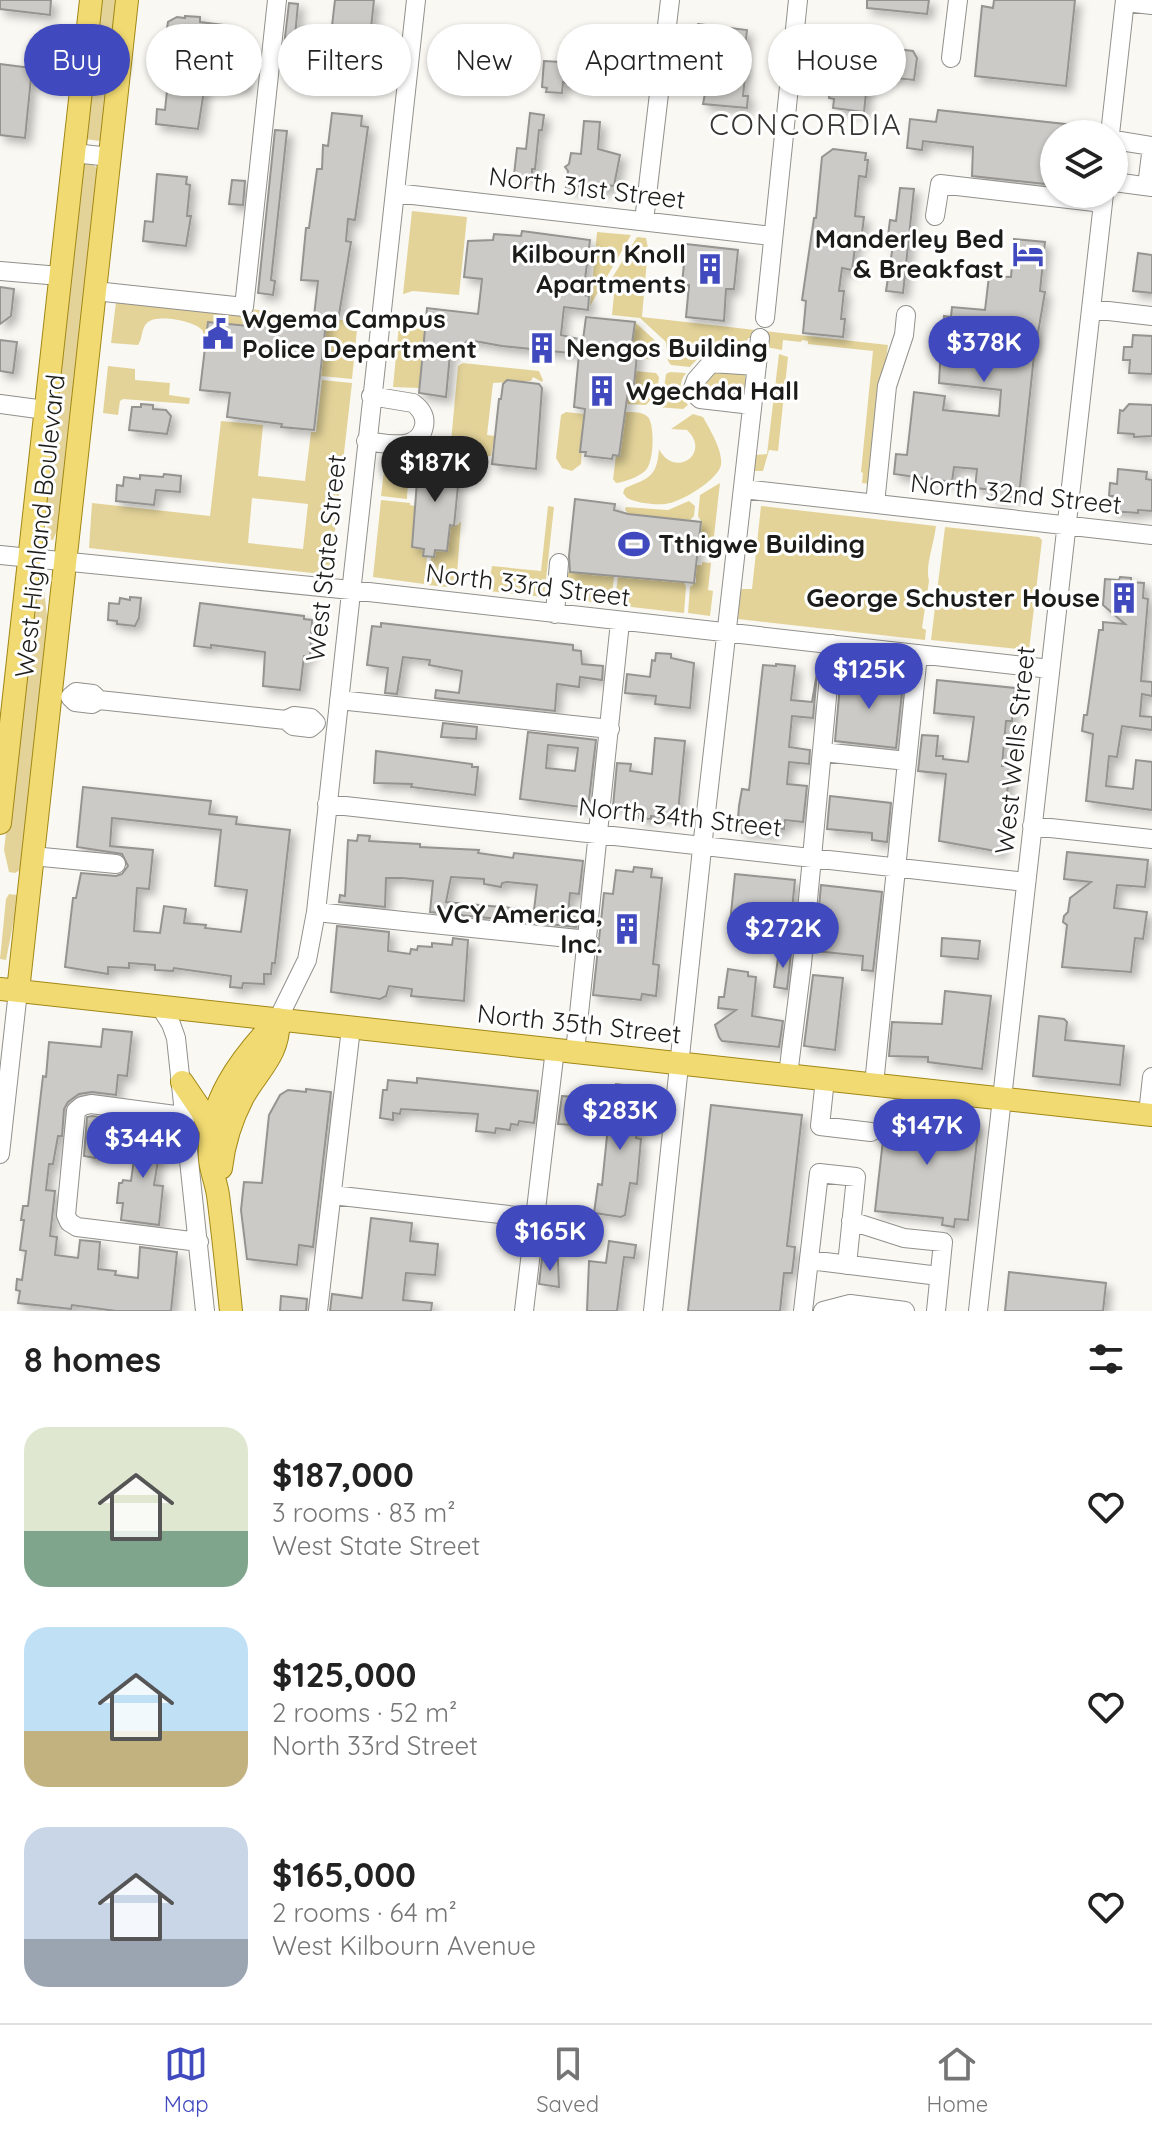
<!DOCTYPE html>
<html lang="en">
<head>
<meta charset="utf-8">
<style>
	body { margin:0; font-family:Quicksand,sans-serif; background:#f6f6f6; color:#222; height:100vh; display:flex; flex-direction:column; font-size:30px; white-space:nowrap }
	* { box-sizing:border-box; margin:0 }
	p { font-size:26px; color:#767676 }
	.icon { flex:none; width:44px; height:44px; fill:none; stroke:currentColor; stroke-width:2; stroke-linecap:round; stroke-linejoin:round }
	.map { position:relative; height:1311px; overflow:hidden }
	.drawer { display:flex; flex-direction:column; background:#fff; flex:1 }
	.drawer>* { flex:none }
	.banner { position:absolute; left:24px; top:24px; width:1104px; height:72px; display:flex; gap:16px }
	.tools { position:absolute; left:1040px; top:120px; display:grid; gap:16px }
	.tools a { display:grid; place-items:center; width:88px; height:88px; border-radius:50%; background:#fff; box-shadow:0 2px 6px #0004; font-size:40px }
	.price { position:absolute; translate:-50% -68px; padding:0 18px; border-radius:28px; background:#4049bd; color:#fff; font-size:26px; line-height:52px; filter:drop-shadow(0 2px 4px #0008) }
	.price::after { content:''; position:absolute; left:50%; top:48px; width:24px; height:18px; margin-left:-12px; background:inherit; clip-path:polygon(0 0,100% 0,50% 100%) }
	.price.on { background:#222; color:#fff }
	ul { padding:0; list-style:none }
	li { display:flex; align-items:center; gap:24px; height:200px; padding:0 24px }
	li span { display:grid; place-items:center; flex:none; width:224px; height:160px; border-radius:24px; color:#555 }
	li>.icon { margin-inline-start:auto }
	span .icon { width:96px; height:96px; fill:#fffc; stroke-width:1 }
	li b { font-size:34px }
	h2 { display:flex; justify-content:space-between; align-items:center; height:96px; padding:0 24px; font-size:34px }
	.tag { padding:0 28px; border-radius:36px; background:#fff; box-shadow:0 2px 6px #0004; font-size:28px; line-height:72px }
	.tag.on { background:#4049bd; color:#fff }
	.menu { display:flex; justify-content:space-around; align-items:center; height:112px; border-top:2px solid #e0e0e0; background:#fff; font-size:22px; color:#767676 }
	.menu a { display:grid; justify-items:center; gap:4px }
	.menu .on { color:#4049bd }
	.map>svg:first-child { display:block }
</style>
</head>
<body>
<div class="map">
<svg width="1152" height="1311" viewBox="0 0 1152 1311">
	<defs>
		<filter id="shadow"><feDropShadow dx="5.5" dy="5.5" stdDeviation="4" flood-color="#0004"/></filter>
	</defs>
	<rect width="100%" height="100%" fill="#f9f8f3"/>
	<path fill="#e3d399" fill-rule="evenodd" d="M99,0H117L100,141L85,139Z
		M88,163L94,165L98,170L59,526L53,540L48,539L45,492L83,165Z
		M412,211L467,217L459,295L413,291L403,294Z
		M597,232L631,235L590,306Z
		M637,237L646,238L648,248L642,317L888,345L870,484L862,483L863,473L861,472L873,351L808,344V341L802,340L801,342L783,340L782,350L766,347L767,340L748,338L744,354C720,355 708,344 690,367L671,365L668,361L666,342L640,318L612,315L614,294L606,288Z
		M116,302L248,316L249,309L343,320L350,329H357L352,379L321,376L326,327L301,324L300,327L258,323L251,318V322L255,326L208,322L203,355V331C196,321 158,314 148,322C141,327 143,338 138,345L111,343Z
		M635,322L662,347L658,360L637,358L638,345L632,344Z
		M399,325L425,330L419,388L393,387Z
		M779,354L788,357L778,451L769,450L763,471H753L755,455L767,454Z
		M463,363L539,371L543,380L542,382L533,377L531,381L493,383L487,435L495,436L491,456L475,458L451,442L458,366Z
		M108,366L135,369V380L170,383L169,395L190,398L189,404L123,399L120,401L118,415L103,413Z
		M713,369L745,373L746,390L743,396L705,394L701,389Z
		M635,371L656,373L659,377L657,393L646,405L625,404L628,384H634Z
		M670,372L686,373C678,383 679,395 688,405L683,409L656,407L663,395L666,374Z
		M322,380L352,383L330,575L89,548L92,503L210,516L221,421L263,425L258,476L305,481L311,432H316ZM252,498L308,504L303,549L248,543Z
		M566,412L584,414L581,464L572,471L562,468L556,458L561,415Z
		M624,412C631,412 642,411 648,417C655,425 654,464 645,471C638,477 625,482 616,483L613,479L616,456H619Z
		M693,414L703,417C710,430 723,450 721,465C718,480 680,503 665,504C653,505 637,503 627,498L623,493L625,488C649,478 657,477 659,449C674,479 712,454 687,430L671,429Z
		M386,452L416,454C414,472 407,480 407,499L381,496Z
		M720,483L713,545L704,544V541H697L702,523L698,516L700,495Z
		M381,500L410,503V505L415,506L413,521L424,549L423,556L427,557L424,584L373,577Z
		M689,501L695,506L694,516L690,520L628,514L625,509L626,507L668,510Z
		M548,506L554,507L544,597L488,591L492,566L541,571Z
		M761,506L936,526C934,544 925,566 929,581L922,628L926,630L925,640L738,619L740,589H752Z
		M461,521L456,588L428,585L431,557H434L435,550L450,525H458Z
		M945,527L1039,537L1042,540L1029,650L931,640Z
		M702,562L711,563L708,590L713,591L710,616L688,613L690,587L696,582L695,565H702Z
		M567,572L614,576L611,604L564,599Z
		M621,575L684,582L686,587L684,613L614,605L618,577Z
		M40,580H43L48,625L22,869L15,873L9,872L4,850L33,596Z
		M9,894L17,895L18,899L6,960L0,959L6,899Z"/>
	<path fill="#cbcac6" stroke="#959490" stroke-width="2" fill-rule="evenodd" filter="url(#shadow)" d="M0,0H51L50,15L0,9Z
		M335,0H374L367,65L360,64L359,73L327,69Z
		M867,0H929L927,14L867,8Z
		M994,0H1075L1066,86L975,76L982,6L993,8Z
		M289,3L298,4L295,36H301L298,65L282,63Z
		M185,16L200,17V22L225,25L221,56L249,59L246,88L205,84L198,129L156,124L157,109L165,110L168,81L159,80L168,22L177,17L185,18Z
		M698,24L747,30L743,66L746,67L743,96H748L747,108L703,104L712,55L676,51L679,25L697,27Z
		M880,47L913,51L917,58L914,80L868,75L864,112L833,108L834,99L829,98L835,48L871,51Z
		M544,61L561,62L571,74L566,78V83L563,82L562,93L546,92L547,88L542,87Z
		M0,64L32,68L25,138L0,135Z
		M938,110L1083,126L1082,134H1054V185L972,176L973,147L923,141L922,150L907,148L910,119L936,122Z
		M332,113L362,116L361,126L368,127L355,220L348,219L346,241L351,242L339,315L327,313L314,430L281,427L282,424L227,417L230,393L200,390L208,322L258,327V323L300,327L301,324L313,325L318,281L301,280L306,228H309L317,169H322L323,145L328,146Z
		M530,113L544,115L542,130H539L535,169H532V177L514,175L517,148L526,149Z
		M584,121L600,122L598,149L620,155L614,186L606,185L605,190L578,186L577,189L566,187L568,171L565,167L569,164L571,153L581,154Z
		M275,130L287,131L271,280L275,281L273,295L258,293Z
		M833,149L866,153L865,160H868L866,177L859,176L855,216L864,217L861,241L856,240L852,270L842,268L839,291H844L841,319H845L843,337L803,333L806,301L802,300L814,218H816L822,157Z
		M157,174L187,177L186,184L190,185L187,216H191L186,246L143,241L145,221L153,222Z
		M232,180L245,181L243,205L229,204Z
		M900,188L914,189L903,293L886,291L893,245L887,244L890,220L896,221Z
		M522,231L590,240L583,295L589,296L588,310L564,307L561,335L583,340L586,317L635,322L632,344L638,345L634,385L629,384L619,456L613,455L612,459L585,456L586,452H580L585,409L574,407L579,354L502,346L469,340L450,354L446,397L419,393L427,308L478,314L482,279L464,277L468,241L493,240L494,234L521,236Z
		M1014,239L1045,242L1040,291L1045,292L1034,356L1019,496L1006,495V499L992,498L993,490L975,488L977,469L954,467L952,482L894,474L896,454L907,455L914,392L945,396L943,410L999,416L1001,390L939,383L941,345L944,316L951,317L952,307L985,310L989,276L1011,277Z
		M686,244L738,250L734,289H726L724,321L686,317L689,285L682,284Z
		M1138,253L1152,255V293L1133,291Z
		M0,287L14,289L11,316L0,324Z
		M1133,335L1152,336V374L1129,373L1130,360H1123L1124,347H1132Z
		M0,340L17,342L13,373L0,371Z
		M507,380L539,384L542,388L536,469L492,464L499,399H501L503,384Z
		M141,404L153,405V409L166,410L171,416L167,434L129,430L132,407H141Z
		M1129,404L1152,405V436L1134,437V434L1118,433L1120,410L1123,411Z
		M435,451L447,452L446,459L457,460L454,485L458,486L454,526L450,525L447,551L435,550L434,557L423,556L424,549L412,547L417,481L420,482L422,457L434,458Z
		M1118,469L1147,472L1146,479L1152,480V511L1138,510V513L1111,511L1113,496H1109L1110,483L1117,484Z
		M164,474L181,476L180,492L156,490L154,505L116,501L117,485L123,486L124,477L140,479V475L163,477Z
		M575,499L615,504L614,510L628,514L701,522L694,583L570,572L569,556Z
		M1120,577L1131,578V582L1144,583L1143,598L1148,599L1141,681L1152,682V696L1142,694L1140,716L1152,717V730L1122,726L1117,757L1109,756L1106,786L1133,789L1136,760L1152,762V810L1086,801L1093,734L1082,731L1084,715H1087L1099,630H1103V622L1125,624L1103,605L1105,579L1119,580Z
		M130,597L141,598L139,618L135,626L117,624V621L108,620L109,603L119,604L120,598L130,600Z
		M200,603L304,616V619L312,620L310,656H304L300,690L263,686L265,652L211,645V648L194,646Z
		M381,623L573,645V650L581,651L582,664L603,666L602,680L580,677L579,687L557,684L555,711L435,698L436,690L459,693L462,671L429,665L430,660L403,657L397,694L385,693L388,668L367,665L372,626L381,627Z
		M656,653L671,654V658L694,663L690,708L655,704L656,696L625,693L627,674L650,677L652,660L655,661Z
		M776,664L795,666L791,700L812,702L817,673L813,718L792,716L789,747L810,750L809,764L789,762L787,784L807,786L803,822L785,820L784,829L774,828V834L750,831L742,833L743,820L738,819L739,806L742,789L749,790L763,665L776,666Z
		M862,673L876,674L875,680L903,683L896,748L835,741L841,674L862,676Z
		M937,680L1015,688L1012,721H1006L1002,766H1010L1001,852L939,841L946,774L918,771L922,735L938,736L936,756H943V759L968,762L974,717L934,713Z
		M443,723L477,727L476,739L441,737Z
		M528,732L596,740L588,808L520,799ZM548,745L578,748L575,771L546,768Z
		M655,738L685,741L678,812H673V818L651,816V819L639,818L640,813L613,806L617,763L631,764L630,771L652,774Z
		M376,751L472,764V767H478L475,795L411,787L412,784L374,783Z
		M83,787L211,801L209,814L237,817L236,824L290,830L275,963H272L271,974H264V984L243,983L242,988L230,987L231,976L174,968L173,971L155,970V965L129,963V968L108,967V974L65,967L73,898H76L81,873L116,876L122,874L128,866L122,854L77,847ZM112,818L221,830L215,886L247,890L241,932L205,928L206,925L184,923L186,909L164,906L160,933L134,931L137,888L149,889L153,850L110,846Z
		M830,796L891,803L887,842L872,840V833L827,829Z
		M358,835L370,836L369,841L420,844V847L479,850L478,853L513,858L514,853L583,861L579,894L570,893L568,915L577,916L576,927L430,912L433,881L402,878H386L385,907L339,902L340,895L345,896L348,840L357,841ZM451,877L484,879V884L501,887L502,883L507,882L537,885L534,910L446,902Z
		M1067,852L1148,860L1145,887L1117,885L1114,908L1147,912L1143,939L1135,938L1131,972L1062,967L1067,925L1063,922L1064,916L1068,912L1070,898L1091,882L1064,879Z
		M634,867L652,869L651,877L662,878L653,964L659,965L656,996L642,994L641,1000L593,995L604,893L613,894L616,870L633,872Z
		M735,874L795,880L790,929L730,923Z
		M821,885L882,892L873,971L862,970L863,956L815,951Z
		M337,926L389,932L388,951L410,954L411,949L417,950L418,946L432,947V943L452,945L453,938L468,940L464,1001L411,996L412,989L389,986L386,996L380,999L331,992Z
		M942,938L980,941L978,959L941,956Z
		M779,951L791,953L787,989L774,987Z
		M728,969L748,972V976L756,977L752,1016L783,1021L779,1047L722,1041L719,1037L715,1025L736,1010L718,1008L719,997H724Z
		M813,975L843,978L835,1050L804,1046Z
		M945,991L991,996L982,1069L928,1062V1057L889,1056L892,1022L942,1024Z
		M1039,1016L1064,1019L1067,1022L1065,1040L1124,1046L1120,1085L1033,1076Z
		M103,1029L132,1032L127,1076L118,1075L116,1095L92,1092L79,1094L68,1102L64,1109L62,1136H58L53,1164H49L46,1190L55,1191L50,1236L57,1237L55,1255L78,1258L80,1240L100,1242L98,1269L116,1271L115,1275L138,1278L140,1247L177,1252L171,1311H116L72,1305L71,1309L18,1303L20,1291L16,1290L17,1279L22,1280L26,1251L20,1250L24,1220H21L23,1206H28L43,1076L46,1077L49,1042L101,1047Z
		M417,1078L538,1091L534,1123L519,1121L518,1125L511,1124L510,1130L496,1128L495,1133L476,1131L478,1114L401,1109L400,1114L393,1113V1120L380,1118L383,1090H387L388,1080L417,1083Z
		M616,1084L640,1087L638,1096L642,1097L636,1138L641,1139L637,1184L630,1183L625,1215L621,1217L594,1213L598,1184L602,1185L611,1097H614Z
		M306,1089L331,1092L313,1247L299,1245L297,1265L247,1259L241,1210L244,1182L262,1183L269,1115L280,1095L288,1090L306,1092Z
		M562,1096L576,1097L573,1125L558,1124Z
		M711,1105L802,1115L787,1246L795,1247L794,1257L792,1273H784L780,1311H688Z
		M886,1113L979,1123L968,1220L955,1219L954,1227L942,1225L943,1218L875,1211Z
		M92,1116L100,1117L95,1158L84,1156L87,1117Z
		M133,1126L163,1130L154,1185L163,1186L159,1225L121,1220L123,1203H117L119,1183H122L123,1180L131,1181L136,1145L130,1144Z
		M371,1218L412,1223L410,1241L438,1244L435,1275L406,1273L403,1300L432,1303L431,1311H330L332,1294L362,1298Z
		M609,1241L636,1245L634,1258L624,1257L617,1311H587L589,1261L606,1263Z
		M542,1258L558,1260L559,1287L539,1284Z
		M1009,1272L1106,1283L1103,1311H1005Z
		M281,1296L307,1299L306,1311H280Z"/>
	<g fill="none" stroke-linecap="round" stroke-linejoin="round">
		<defs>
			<path id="minor" d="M1125,2L1152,5
				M794,42L834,36L872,39
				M951,58L958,0
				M1110,134L1125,0
				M1114,140L1152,146
				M74,153L110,157
				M1114,182L1152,187
				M1147,186L1152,146
				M395,193L772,236
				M935,216L940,184L1103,203
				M644,221L670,0
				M0,271L60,276
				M95,291L244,307L277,0
				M1091,309L1152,316
				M765,318L798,0
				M0,404L45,410
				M752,405L700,399L692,391L696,380L711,363L757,366
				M366,441C385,443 419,453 424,426C426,416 421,409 413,403L371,396
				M743,489L1152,535
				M875,504L887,386L904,335L906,315
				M0,555L351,590L1050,669
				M555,614L559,563
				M76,692L93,694L99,700L92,704L75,702L70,697Z
				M99,700L286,720
				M339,700L610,729
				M294,716L311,718L316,723L310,728L293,726L286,720Z
				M822,752L907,761
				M327,804L1026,882
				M1032,826L1152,839
				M32,856L116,864
				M316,912L588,940
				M161,1008L171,1024L176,1038L205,1311
				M278,1019L307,960L316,912L416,0
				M575,1052L620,622
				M788,1075L802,964L832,644
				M825,1079L820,1126L871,1132
				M874,1084L918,654
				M1148,1114L1152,1077
				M183,1116L91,1104L82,1106L76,1111L66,1215L69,1222L77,1227L199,1242
				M0,1154L18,991
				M332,1195L535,1218
				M851,1221L904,1238L943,1242L936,1311
				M809,1260L939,1276
				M318,1311L351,1028
				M524,1311L555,1049
				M653,1311L704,830L760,338
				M803,1311L819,1173L856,1177L847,1265
				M823,1311L850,1304L905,1311
				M978,1311L1104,194"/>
			<path id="major" d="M0,823L91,0
				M0,989L1152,1115
				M18,991L127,0
				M182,1082L201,1110L211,1131
				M221,1168C224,1142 231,1120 243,1097C258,1070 281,1053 278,1019
				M231,1311C227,1272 223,1233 218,1195C216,1182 211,1171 210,1159C206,1102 241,1058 278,1019"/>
		</defs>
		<use href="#minor" stroke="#91908c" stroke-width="20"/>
		<use href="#major" stroke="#a18715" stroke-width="24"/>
		<use href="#minor" stroke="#fff" stroke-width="18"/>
		<use href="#major" stroke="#f1da71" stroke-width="22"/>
	</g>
	<defs>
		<symbol id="hotel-bare" viewBox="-9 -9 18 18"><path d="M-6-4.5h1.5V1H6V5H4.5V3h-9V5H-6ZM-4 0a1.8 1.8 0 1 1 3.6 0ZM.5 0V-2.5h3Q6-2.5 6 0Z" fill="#4049bd" stroke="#fff" stroke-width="2.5" paint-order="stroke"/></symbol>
		<symbol id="building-bare" viewBox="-9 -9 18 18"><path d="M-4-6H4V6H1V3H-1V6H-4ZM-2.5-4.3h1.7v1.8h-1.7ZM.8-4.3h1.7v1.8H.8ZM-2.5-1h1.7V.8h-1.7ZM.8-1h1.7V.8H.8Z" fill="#4049bd" stroke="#fff" stroke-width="2.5" paint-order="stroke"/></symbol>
		<symbol id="civic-bare" viewBox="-9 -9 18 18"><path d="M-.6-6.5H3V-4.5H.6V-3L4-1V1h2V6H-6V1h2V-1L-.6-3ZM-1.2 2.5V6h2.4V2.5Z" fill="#4049bd" stroke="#fff" stroke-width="2.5" paint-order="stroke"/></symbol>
		<symbol id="stadium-bare" viewBox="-9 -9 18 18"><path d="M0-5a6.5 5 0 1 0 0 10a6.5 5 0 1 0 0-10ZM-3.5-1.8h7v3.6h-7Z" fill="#4049bd" stroke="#fff" stroke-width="2.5" paint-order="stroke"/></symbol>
	</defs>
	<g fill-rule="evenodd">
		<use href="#hotel-bare" x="1006" y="232" width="44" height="44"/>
		<use href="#building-bare" x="688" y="247" width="44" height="44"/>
		<use href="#civic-bare" x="196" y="312" width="44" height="44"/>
		<use href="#building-bare" x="520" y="326" width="44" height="44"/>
		<use href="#building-bare" x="580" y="369" width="44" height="44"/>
		<use href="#stadium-bare" x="612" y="522" width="44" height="44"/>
		<use href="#building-bare" x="1102" y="576" width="44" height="44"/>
		<use href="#building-bare" x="605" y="907" width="44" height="44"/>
	</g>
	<g text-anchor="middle" stroke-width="6" stroke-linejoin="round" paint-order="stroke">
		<g font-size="26" fill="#1c1c1a" stroke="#fff">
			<text transform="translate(587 188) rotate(7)" y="9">North 31st Street</text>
			<text transform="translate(1016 494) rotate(6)" y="9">North 32nd Street</text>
			<text transform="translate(40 526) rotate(-84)" y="9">West Highland Boulevard</text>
			<text transform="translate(326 558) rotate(-84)" y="9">West State Street</text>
			<text transform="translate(528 585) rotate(7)" y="9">North 33rd Street</text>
			<text transform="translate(1015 750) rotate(-84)" y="9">West Wells Street</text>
			<text transform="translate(680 817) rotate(6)" y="9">North 34th Street</text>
			<text transform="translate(579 1024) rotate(6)" y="9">North 35th Street</text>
		</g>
		<g font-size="26" font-weight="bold" fill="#1c1c1a" stroke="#fff" text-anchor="end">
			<text x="1004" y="248">Manderley Bed<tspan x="1004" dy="30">&amp; Breakfast</tspan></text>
			<text x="686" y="263">Kilbourn Knoll<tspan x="686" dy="30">Apartments</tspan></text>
			<text x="242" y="328" text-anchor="start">Wgema Campus<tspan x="242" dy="30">Police Department</tspan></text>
			<text x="566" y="357" text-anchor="start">Nengos Building</text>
			<text x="626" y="400" text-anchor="start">Wgechda Hall</text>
			<text x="658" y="553" text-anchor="start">Tthigwe Building</text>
			<text x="1100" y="607">George Schuster House</text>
			<text x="603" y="923">VCY America,<tspan x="603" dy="30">Inc.</tspan></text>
		</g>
		<g font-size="30" letter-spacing="2" fill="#363532" stroke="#fff">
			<text x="806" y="135">CONCORDIA</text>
		</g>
	</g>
</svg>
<div class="tools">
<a><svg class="icon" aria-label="layers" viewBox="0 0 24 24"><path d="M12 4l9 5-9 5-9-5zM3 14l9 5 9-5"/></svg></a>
</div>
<b class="price" style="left:984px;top:384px">$378K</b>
<b class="price on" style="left:435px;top:504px">$187K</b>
<b class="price" style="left:869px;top:711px">$125K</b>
<b class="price" style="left:783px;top:970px">$272K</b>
<b class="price" style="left:620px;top:1152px">$283K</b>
<b class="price" style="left:927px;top:1167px">$147K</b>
<b class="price" style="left:143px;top:1180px">$344K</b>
<b class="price" style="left:550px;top:1273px">$165K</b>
<div class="banner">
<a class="tag on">Buy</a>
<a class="tag">Rent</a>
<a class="tag">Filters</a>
<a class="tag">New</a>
<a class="tag">Apartment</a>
<a class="tag">House</a>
</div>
</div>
<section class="drawer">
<h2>8 homes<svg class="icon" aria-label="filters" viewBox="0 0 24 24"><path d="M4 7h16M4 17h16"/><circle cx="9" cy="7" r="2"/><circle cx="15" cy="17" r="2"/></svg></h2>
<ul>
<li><span style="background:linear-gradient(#dfe7d0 65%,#7fa58c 0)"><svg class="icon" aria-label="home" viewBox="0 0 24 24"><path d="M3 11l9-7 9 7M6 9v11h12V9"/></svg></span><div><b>$187,000</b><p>3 rooms · 83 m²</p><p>West State Street</p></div><svg class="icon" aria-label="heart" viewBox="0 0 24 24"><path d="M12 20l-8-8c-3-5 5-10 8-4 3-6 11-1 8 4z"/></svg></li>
<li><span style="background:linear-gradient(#bfe0f5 65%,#c2b280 0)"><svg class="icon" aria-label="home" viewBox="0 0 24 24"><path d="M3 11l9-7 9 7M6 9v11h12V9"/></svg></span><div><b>$125,000</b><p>2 rooms · 52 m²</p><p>North 33rd Street</p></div><svg class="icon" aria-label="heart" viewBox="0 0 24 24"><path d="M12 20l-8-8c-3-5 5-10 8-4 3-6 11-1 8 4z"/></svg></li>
<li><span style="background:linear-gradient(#c9d6e8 70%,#9aa5b1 0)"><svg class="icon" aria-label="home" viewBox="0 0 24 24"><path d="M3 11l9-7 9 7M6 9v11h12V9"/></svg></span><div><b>$165,000</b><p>2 rooms · 64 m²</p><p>West Kilbourn Avenue</p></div><svg class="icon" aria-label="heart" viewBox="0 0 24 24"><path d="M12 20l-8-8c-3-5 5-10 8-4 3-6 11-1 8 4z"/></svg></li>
</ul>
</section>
<nav class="menu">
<a class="on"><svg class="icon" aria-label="map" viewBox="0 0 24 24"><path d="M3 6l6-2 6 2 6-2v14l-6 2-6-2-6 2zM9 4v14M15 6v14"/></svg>Map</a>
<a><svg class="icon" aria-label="saved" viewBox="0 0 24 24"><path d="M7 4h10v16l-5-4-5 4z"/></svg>Saved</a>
<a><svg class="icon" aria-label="home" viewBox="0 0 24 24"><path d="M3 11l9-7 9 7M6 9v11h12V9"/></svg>Home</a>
</nav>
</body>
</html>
